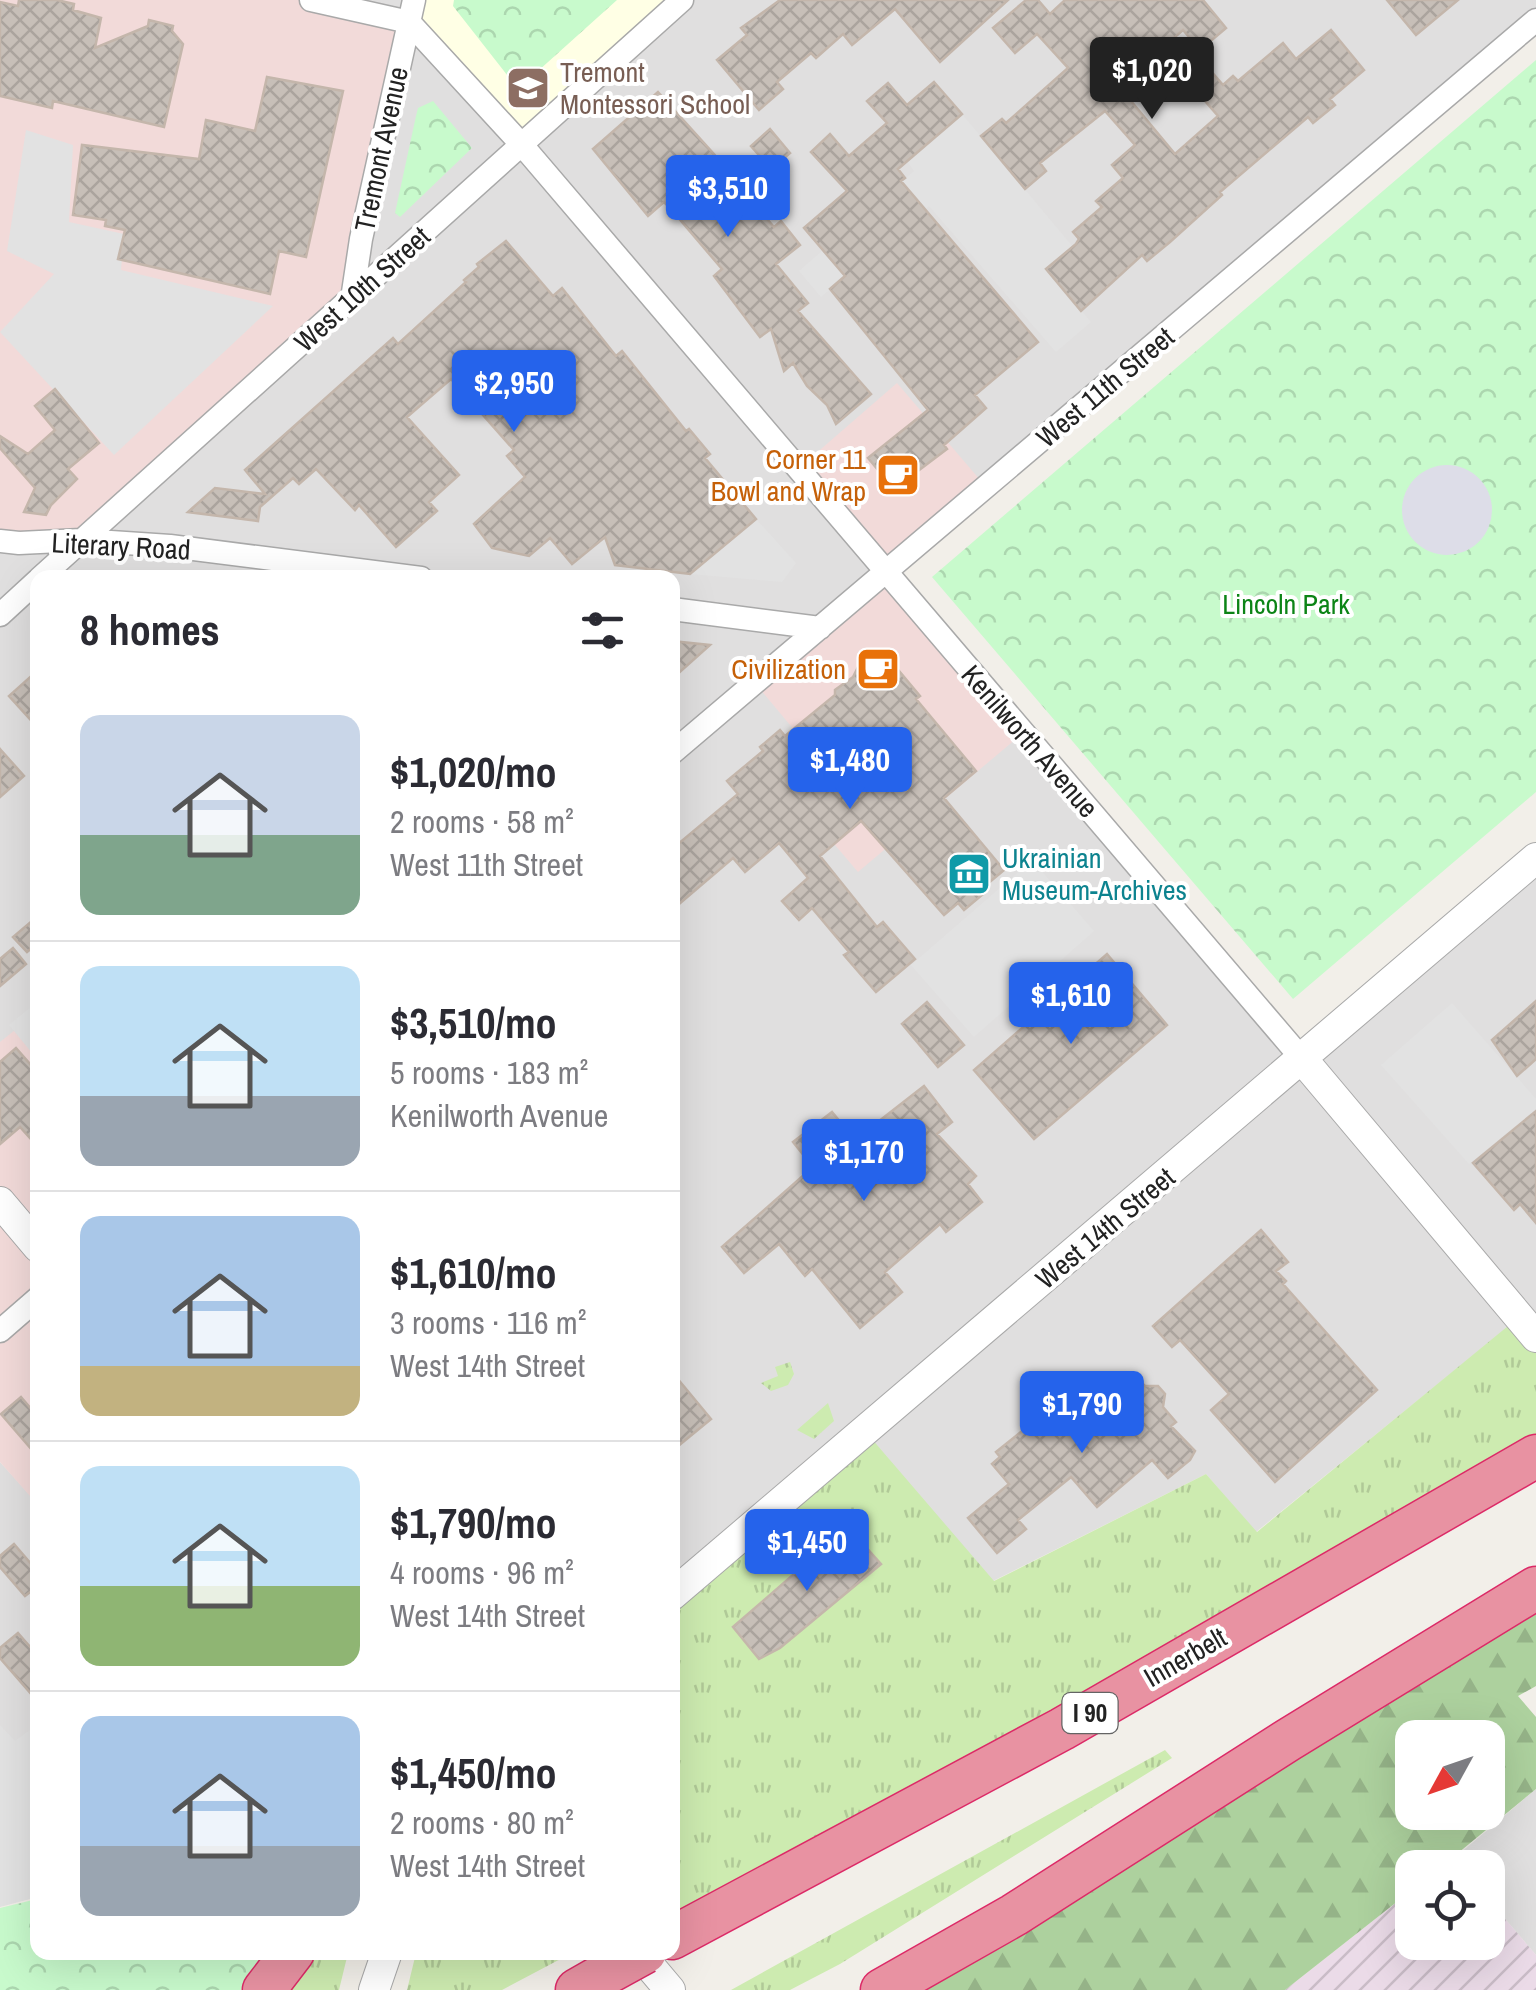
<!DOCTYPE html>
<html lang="en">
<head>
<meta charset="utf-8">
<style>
	body { margin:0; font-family:"Archivo Narrow",sans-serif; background:#f2f2f3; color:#2b2b33; height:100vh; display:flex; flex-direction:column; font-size:38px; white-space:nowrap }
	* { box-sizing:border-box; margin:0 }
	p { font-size:32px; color:#7c7c81 }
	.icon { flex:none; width:55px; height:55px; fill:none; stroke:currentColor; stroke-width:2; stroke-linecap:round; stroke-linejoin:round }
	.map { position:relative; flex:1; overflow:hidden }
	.sheet { position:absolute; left:30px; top:570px; width:650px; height:1390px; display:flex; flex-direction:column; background:#fff; border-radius:20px; box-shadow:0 10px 40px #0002 }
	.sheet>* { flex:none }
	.needle { width:65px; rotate:230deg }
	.fabs { position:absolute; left:1395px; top:1720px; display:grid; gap:20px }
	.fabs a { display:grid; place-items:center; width:110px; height:110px; border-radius:20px; background:#fff; box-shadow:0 10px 40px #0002; font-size:50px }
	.price { position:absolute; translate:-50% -85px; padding:0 22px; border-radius:10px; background:#2563eb; color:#fff; font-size:32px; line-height:65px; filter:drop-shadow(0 2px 5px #0008) }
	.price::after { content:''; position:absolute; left:50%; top:60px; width:30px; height:22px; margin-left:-15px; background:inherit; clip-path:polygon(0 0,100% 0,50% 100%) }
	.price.on { background:#222; color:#fff }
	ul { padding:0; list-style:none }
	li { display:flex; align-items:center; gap:30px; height:250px; padding:0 50px }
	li+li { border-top:2px solid #e1e1e2 }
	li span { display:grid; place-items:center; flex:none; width:280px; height:200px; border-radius:20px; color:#555 }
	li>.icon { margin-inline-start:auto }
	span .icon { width:120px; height:120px; fill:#fffc; stroke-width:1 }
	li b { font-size:42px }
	h2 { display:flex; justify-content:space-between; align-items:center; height:120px; padding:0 50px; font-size:42px }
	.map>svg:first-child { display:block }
</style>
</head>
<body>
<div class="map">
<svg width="1536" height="1990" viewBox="0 0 1536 1990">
	<defs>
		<pattern id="industrial-furrows" width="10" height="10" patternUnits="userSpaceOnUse" patternTransform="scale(2.5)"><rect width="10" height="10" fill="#ebdbe8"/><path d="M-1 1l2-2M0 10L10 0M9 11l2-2" fill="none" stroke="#c9bcc7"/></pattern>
		<pattern id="grass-tufts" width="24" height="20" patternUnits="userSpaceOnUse" patternTransform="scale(2.5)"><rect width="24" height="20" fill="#cdebb0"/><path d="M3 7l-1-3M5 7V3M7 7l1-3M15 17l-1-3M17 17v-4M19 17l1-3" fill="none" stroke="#b0c997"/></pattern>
		<pattern id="forest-firs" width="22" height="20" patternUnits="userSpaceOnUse" patternTransform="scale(2.5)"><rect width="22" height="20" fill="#add19e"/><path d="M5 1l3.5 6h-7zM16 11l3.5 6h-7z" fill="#95b388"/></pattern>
		<pattern id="park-crowns" width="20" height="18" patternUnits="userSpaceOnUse" patternTransform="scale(2.5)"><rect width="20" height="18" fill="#c8facc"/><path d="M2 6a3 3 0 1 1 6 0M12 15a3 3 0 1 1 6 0" fill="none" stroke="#acd6af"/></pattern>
		<pattern id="building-cross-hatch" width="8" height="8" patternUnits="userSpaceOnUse" patternTransform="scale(2.5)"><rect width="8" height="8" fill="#c7bfb8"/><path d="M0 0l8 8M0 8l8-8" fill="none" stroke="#aba49e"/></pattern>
	</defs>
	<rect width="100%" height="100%" fill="#f2efe9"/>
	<path fill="#e0dfdf" d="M312,0H1536V20L987,488L798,469L1303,1059L1536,860V1325L1519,1318L1256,1532L1206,1474L993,1581L673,1595L672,578H38L37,1037L0,1042V541Z
		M0,1462L38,1504L37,1897L0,1906Z
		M1536,1789V1955L1488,1899V1868L1460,1867L1453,1859Z"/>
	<path fill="#f2dad9" d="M0,0H311L409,22L352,299L81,540L0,541Z
		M897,383L987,488L887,573L1023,733L858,872L794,797L826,768L755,683L886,573L798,469Z
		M25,1022L37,1037V1504L0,1462V1042Z"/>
	<path fill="url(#industrial-furrows)" d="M1412,1890V1942H1488V1899L1536,1955V1990H1285Z"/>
	<path fill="#ffffe5" d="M414,0H682L522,145L409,22Z"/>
	<path fill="url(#grass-tufts)" d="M1519,1317L1536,1325V1457L673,1938V1595L865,1431L994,1581L1206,1474L1257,1532Z
		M790,1362L794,1374L788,1385L771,1391L761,1383L778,1376L775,1367Z
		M828,1403L834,1421L814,1439L797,1430Z
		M1165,1750L1172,1758L840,1964L790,1990H731Z
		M318,1953H348L339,1990H288Z
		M416,1953L570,1952V1954L502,1990H407Z"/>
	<path fill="url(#forest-firs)" fill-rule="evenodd" d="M1536,1588V1686L1518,1696L1536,1717V1789L1441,1867L1412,1868V1890L1285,1990H882ZM1412,1738H1488V1812H1412Z"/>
	<path fill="url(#park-crowns)" d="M454,0H617L518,89L453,6Z
		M1536,60V792L1293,999L932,577Z
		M433,101L472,148L400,217L395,213L416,116L418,108Z
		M37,1899L38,1952L270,1953L241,1990H0V1908Z"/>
	<path fill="#e2e2e2" d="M962,114L1073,247L1046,269L1091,322L1056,352L929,206L821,297L799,271L914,171L907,161Z
		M26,130L73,145L69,222L124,234L121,270L273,306L114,455L0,332L54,274L7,251Z
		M756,519L796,563L782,582L690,574Z
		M1032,860L1094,931L974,1037L911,965Z
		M37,1002V1059L9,1025Z
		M1452,1003L1536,1099V1109L1469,1164L1381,1065Z
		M38,1724L37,1897L0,1907V1725L15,1741Z"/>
	<path fill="#dddde8" d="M1402 510a45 45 0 1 1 90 0a45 45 0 1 1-90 0Z"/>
	<path fill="url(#building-cross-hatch)" stroke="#c4b6ab" stroke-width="2.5" d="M19,0H57L74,4L73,10L101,18L95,48L148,26L149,20L173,26L172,31L183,44L164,127L53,101L52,108L0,96V2L18,6Z
		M780,0H1008L940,62L895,9L852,45L843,34L816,58L811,53L777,82L783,89L759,110L717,60L747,35L741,28Z
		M1026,0H1038L1050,14L1065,0H1203L1226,28L1200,50L1183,30L1124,81L1137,95L1131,101L1175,154L1218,116L1186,79L1204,63L1223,85L1233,76L1238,81L1283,43L1296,59L1331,30L1364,70L1330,99L1335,105L1313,123L1308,117L1220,192L1222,195L1170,242L1147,261L1142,255L1081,311L1046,269L1076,244L1079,239L1073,232L1102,207L1096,201L1123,178L1112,165L1135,145L1105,111L1040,163L1046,171L1025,189L981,136L1002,119L1006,123L1068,68L1037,34L1015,53L993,28Z
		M1387,0H1458L1416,35Z
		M267,77L343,91L306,257L279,251L270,294L118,259L125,230L105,226L106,220L73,215L82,145L199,159L206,120L255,131Z
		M934,82L962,114L898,169L905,178L901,181L1038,342L975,395L986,408L944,445L947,449L894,489L868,458L928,410L830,289L845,276L804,228L847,191L811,152L830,134L849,156L887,123L867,101L888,83L907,105Z
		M658,92L721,162L714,168L743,199L747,196L774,227L781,221L800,245L776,264L808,303L798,311L871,394L836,424L827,405L807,386L793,363L784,371L771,329L760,337L714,276L722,269L670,208L664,202L648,216L593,149Z
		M770,129L790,153L771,169L751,146Z
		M506,241L553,296L562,288L616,356L622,351L686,431L689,429L710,454L705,458L756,519L690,574L615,565L605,537L572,564L550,538L529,556L492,548L474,524L525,477L507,456L514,450L451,379L407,417L459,475L429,502L437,511L396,547L359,505L355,510L316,469L299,484L293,478L260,507L258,521L188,512L215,488L265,494L245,470L393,338L398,344L466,282L464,280L479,267L477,264Z
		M55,389L99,443L68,469L77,479L51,505L46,515L24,512L35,488L0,448V436L28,454L55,430L35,406Z
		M672,641L710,645L672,679Z
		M874,653L881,655L884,653L920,696L916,699L976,771L944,798L1004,870L980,890L983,894L964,910L958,903L944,915L861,821L820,856L877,927L883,922L915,959L876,992L844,955L849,952L812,908L799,920L782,901L808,878L779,843L745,872L733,858L672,910V849L738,794L727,781L763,751L760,747L780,730L785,736L835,695V690L853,677L858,667Z
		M38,670V728L9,696Z
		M0,749L24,776L0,797Z
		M38,916V943L27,952L13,937Z
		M13,948L26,964L0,986V959Z
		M1107,954L1167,1025L1034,1139L974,1070Z
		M1536,1001V1059L1517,1076L1492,1040Z
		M927,1002L964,1045L938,1067L902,1024Z
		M16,1048L38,1073V1147L20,1127L0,1144V1062Z
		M924,1086L952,1122L937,1134L976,1176L968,1184L982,1202L946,1232L940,1224L885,1272L902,1292L860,1328L812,1269L805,1276L779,1244L744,1273L722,1247L813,1167L793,1142L832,1112L852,1136L862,1129L865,1132Z
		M1536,1111V1223L1520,1204L1514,1210L1473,1163Z
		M1261,1230L1288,1262L1276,1271L1286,1281L1283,1284L1377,1390L1275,1482L1211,1410L1229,1394L1180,1340L1172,1347L1153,1326Z
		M672,1372L711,1419L672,1451Z
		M1140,1381L1145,1386H1158L1165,1394L1163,1407L1176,1422L1171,1426L1195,1451L1190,1460L1168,1478L1152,1460L1097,1507L1071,1477L1018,1520L1026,1529L997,1553L968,1518L1009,1484L992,1464L1000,1457L996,1452L1052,1407L1055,1411L1067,1401L1083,1420L1123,1384Z
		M21,1397L38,1417V1457L1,1414Z
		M848,1527L881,1564L780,1648L759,1659L733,1627Z
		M14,1544L38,1572V1586L25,1596L0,1567V1556Z
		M18,1633L38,1656V1702L0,1658V1648Z"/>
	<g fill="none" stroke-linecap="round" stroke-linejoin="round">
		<defs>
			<path id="minor" d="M311,0L409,22L522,145L1303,1060
				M352,299L361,239L414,0
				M0,541L19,543L81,540L170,546L421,578
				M40,578L682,0
				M672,609L820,628
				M0,615L38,580
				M672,753L1536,20
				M0,1331L38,1298"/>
			<path id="tertiary" d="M1303,1060L1536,1337
				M0,1202L38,1247
				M672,1595L1536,858
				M638,1952L670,1990
				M374,1990L387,1952"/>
			<path id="motorway" d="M672,1938L1062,1729L1536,1456
				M264,1990L293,1952
				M577,1990L605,1974
				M882,1990L1014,1915L1288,1740L1536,1588"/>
		</defs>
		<use href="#minor" stroke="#a9a9a9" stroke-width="25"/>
		<use href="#tertiary" stroke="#a9a9a9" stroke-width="32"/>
		<use href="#motorway" stroke="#dc2a67" stroke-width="45"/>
		<use href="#minor" stroke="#fff" stroke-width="22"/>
		<use href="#tertiary" stroke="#fff" stroke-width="30"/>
		<use href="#motorway" stroke="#e892a2" stroke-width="42"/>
		<defs>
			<path id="motorway-bridge" d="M605,1974L645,1952"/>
		</defs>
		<use href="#motorway-bridge" stroke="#dc2a67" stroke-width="45" stroke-linecap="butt"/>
		<use href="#motorway-bridge" stroke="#e892a2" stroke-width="42"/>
	</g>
	<defs>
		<symbol id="school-square" viewBox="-11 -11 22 22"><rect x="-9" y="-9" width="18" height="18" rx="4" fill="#8d6e63" stroke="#fff"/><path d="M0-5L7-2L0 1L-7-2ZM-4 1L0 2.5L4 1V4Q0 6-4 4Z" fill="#fff"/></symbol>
		<symbol id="cafe-square" viewBox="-11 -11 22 22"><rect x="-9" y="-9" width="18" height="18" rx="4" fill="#e8710a" stroke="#fff"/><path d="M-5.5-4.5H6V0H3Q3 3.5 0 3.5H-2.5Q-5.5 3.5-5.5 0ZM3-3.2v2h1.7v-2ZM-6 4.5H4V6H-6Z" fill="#fff"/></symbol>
		<symbol id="museum-square" viewBox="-11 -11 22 22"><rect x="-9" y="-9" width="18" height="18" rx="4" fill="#0f9aa8" stroke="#fff"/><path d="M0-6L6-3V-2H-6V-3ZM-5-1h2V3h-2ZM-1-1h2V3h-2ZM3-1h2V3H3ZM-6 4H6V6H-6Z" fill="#fff"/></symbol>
	</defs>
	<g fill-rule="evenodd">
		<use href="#school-square" x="503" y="63" width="50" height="50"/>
		<use href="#cafe-square" x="873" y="450" width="50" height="50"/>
		<use href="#cafe-square" x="853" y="644" width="50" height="50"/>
		<use href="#museum-square" x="944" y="849" width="50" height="50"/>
	</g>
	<g text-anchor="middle" stroke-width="8" stroke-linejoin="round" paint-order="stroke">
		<rect fill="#fff" stroke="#646464" stroke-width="2.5" x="1062.5" y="1693" width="55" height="40" rx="8"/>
		<g font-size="25" font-weight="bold" fill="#222">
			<text x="1090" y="1722">I 90</text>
		</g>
		<g font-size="28" fill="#785e54" stroke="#fff" text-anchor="start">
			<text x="560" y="82">Tremont<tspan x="560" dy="32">Montessori School</tspan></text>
		</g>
		<g font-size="28" fill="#222" stroke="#fff">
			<text transform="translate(381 149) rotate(-78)" y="10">Tremont Avenue</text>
			<text transform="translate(362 289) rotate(-42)" y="10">West 10th Street</text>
			<text transform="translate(1105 387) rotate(-40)" y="10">West 11th Street</text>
			<text transform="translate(121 546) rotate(3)" y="10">Literary Road</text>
			<text transform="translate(1030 741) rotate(49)" y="10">Kenilworth Avenue</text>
			<text transform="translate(1105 1228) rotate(-40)" y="10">West 14th Street</text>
			<text transform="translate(1185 1657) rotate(-30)" y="10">Innerbelt</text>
		</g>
		<g font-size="28" fill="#c56008" stroke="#fff" text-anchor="end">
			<text x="866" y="469">Corner 11<tspan x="866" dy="32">Bowl and Wrap</tspan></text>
			<text x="846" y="679">Civilization</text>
		</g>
		<g font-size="28" fill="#0c8416" stroke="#fff">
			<text x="1286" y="614">Lincoln Park</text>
		</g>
		<g font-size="28" fill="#0d838f" stroke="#fff" text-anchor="start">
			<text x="1002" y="868">Ukrainian<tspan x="1002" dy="32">Museum-Archives</tspan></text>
		</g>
	</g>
</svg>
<div class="fabs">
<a><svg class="needle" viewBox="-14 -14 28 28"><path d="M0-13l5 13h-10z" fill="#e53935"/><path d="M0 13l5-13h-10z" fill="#7c7c81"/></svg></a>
<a><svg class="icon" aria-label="locate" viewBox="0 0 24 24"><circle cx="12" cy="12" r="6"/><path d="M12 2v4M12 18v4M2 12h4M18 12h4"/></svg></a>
</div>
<b class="price on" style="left:1152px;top:122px">$1,020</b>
<b class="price" style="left:728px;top:240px">$3,510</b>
<b class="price" style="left:514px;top:435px">$2,950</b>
<b class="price" style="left:850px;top:812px">$1,480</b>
<b class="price" style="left:1071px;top:1047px">$1,610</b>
<b class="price" style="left:864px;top:1204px">$1,170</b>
<b class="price" style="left:1082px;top:1456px">$1,790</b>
<b class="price" style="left:807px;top:1594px">$1,450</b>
<section class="sheet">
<h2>8 homes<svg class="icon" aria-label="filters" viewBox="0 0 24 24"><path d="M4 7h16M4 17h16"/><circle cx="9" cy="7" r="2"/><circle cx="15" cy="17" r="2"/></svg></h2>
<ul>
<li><span style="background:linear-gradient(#c9d6e8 60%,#7fa58c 0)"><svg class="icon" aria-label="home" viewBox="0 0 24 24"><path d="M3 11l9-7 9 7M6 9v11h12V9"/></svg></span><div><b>$1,020/mo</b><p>2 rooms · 58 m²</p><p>West 11th Street</p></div></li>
<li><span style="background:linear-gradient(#bfe0f5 65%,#9aa5b1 0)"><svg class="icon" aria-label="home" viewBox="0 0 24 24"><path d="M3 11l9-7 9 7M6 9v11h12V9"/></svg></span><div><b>$3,510/mo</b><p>5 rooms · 183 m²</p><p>Kenilworth Avenue</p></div></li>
<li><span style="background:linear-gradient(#a9c7e8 75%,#c2b280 0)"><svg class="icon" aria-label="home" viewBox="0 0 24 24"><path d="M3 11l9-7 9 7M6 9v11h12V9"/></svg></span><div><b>$1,610/mo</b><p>3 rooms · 116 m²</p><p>West 14th Street</p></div></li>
<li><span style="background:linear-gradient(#bfe0f5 60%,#8fb573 0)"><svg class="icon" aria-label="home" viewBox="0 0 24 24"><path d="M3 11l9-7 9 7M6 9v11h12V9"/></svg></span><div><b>$1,790/mo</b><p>4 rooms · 96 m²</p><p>West 14th Street</p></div></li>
<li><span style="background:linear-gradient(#a9c7e8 65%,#9aa5b1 0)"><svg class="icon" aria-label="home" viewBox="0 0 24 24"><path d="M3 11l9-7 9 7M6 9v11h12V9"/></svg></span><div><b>$1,450/mo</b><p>2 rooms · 80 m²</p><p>West 14th Street</p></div></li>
</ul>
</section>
</div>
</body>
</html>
